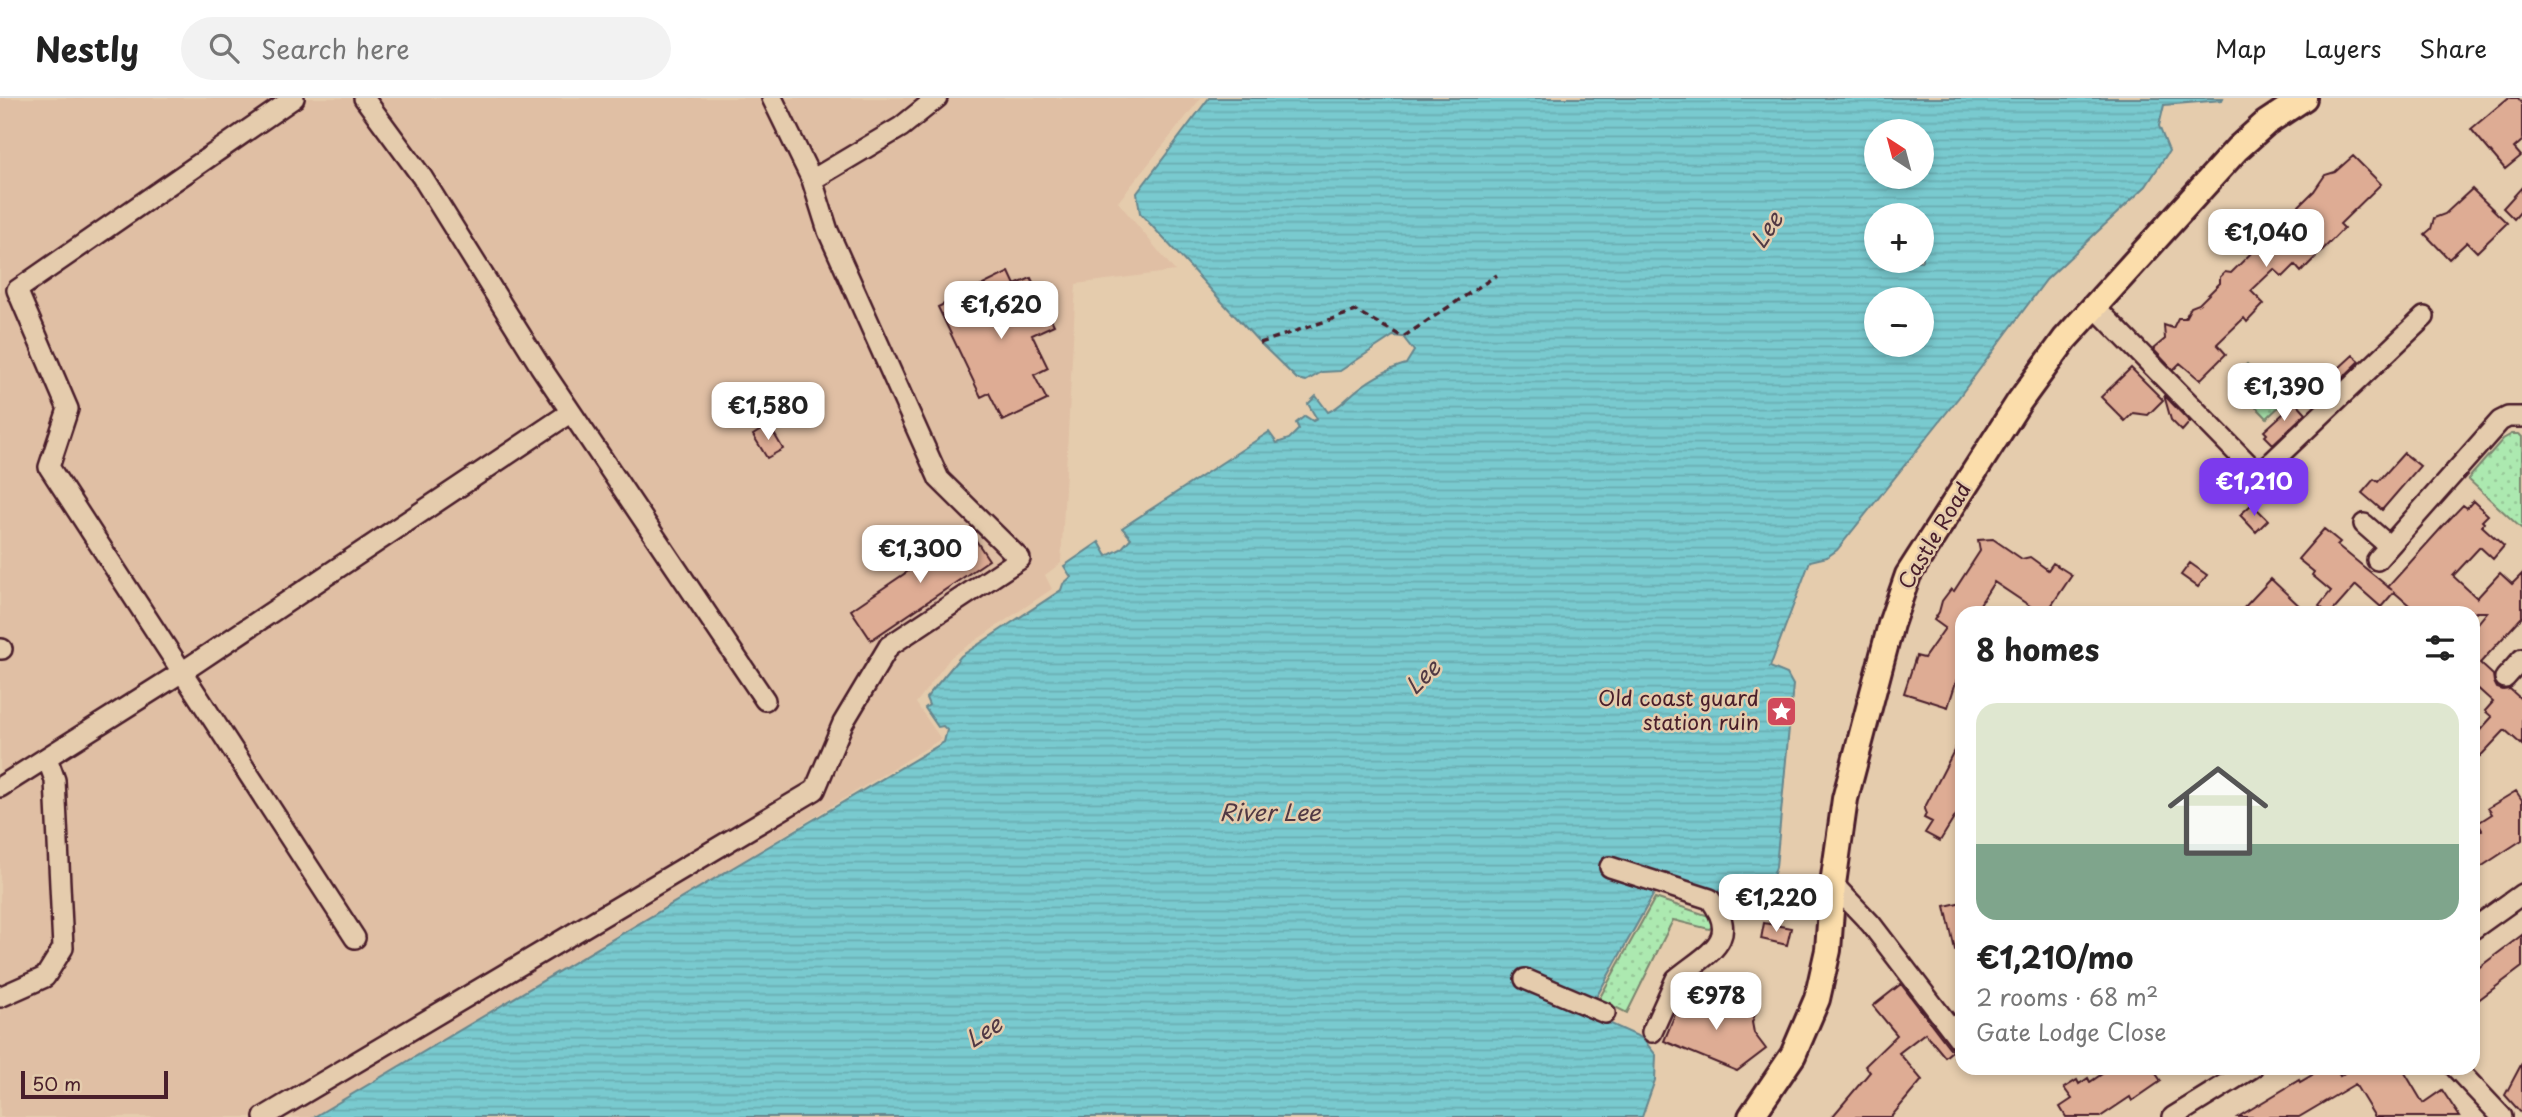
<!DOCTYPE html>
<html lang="en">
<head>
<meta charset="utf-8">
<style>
	body { margin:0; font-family:"Playpen Sans",sans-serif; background:#f2f2f2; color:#222; height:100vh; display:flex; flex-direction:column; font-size:26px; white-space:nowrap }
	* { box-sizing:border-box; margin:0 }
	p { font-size:23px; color:#767676 }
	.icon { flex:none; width:38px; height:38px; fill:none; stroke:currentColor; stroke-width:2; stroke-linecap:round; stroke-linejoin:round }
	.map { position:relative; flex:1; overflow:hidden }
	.drawer { position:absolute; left:1955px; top:508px; width:525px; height:469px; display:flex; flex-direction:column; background:#fff; border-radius:21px; box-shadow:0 4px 10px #0003 }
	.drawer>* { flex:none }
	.needle { width:46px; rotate:324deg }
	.fabs { position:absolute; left:1864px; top:21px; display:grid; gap:14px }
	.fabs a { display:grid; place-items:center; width:70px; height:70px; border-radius:50%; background:#fff; box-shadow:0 4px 10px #0003; font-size:35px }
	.scale { position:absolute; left:21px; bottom:18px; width:147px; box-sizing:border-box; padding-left:7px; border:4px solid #4a1f2b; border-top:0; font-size:19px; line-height:24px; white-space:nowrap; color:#4a1f2b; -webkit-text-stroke:5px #e5ccad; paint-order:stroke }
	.price { position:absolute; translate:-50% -60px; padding:0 16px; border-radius:14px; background:#fff; color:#222; font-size:23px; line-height:46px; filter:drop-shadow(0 2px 4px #0008) }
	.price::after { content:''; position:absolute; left:50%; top:42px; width:21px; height:16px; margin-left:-10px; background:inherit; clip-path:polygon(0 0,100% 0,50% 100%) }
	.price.active { background:#7c3aed; color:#fff }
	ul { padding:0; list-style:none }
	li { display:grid; align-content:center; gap:14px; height:371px; padding:0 21px }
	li+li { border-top:2px solid #e0e0e0 }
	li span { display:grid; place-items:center; height:217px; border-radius:21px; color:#555 }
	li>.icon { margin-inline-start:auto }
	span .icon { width:126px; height:126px; fill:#fffc; stroke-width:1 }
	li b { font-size:30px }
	h2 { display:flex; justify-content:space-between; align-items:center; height:84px; padding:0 21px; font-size:30px }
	header { display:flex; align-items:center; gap:42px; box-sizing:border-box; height:98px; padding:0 35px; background:#fff; border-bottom:2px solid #e0e0e0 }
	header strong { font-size:33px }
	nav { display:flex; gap:38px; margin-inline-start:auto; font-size:24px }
	.search { width:490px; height:63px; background:#f2f2f2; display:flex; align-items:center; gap:18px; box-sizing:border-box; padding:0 24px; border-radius:38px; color:#767676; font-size:26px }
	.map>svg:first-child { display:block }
</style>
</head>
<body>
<header>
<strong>Nestly</strong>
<div class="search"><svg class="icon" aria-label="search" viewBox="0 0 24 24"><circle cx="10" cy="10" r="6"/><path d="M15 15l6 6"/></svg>Search here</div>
<nav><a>Map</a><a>Layers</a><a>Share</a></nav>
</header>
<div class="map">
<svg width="2522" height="1019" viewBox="0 0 2522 1019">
	<defs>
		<pattern id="grass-dots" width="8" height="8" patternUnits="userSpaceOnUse" patternTransform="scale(1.75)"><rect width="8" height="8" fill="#ace9b0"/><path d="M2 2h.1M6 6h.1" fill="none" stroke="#96c798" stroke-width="1.8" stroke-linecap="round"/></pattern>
		<pattern id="water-rules" width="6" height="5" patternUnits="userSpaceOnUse" patternTransform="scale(1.75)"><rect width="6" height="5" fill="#79cacf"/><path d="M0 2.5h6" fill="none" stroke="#6aadb2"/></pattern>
	</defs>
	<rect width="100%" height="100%" fill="#e5ccad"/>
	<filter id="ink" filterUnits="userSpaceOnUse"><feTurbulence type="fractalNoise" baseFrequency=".0143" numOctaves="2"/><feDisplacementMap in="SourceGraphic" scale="14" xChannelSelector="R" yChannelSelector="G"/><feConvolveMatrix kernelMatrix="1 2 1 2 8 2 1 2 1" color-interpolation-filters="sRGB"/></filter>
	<g filter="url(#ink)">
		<path fill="#e0bfa4" d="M0,0H1201L1118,104L1175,173L1076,186L1061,465L1045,477L1052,491L951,559L916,605L941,641L571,868L314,1019H0Z"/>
		<path fill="url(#grass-dots)" stroke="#7b846e" stroke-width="2" d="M2247,266L2284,304L2267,320L2230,282Z
			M2512,336H2519L2522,339V431L2468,381L2503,341Z
			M1655,800L1709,818L1713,829L1709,831L1673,822L1627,915L1599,901Z"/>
		<path fill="url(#water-rules)" stroke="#66868d" stroke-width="2" fill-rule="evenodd" d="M1209,0H2223L2222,2L2164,7L2159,28L2169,53L2146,88L2046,182L1959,299L1837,452L1827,459L1810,463L1770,569L1787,576L1793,587L1776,769L1762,811L1680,786L1657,790L1593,905L1523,886L1642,940L1656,957L1655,982L1642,1019H314L944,644L947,632L943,628L938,629L925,610L929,607L926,600L961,558L1061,492L1063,486L1071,479L1064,468L1099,444L1107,458L1121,451L1131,440L1122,430L1269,334L1277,345L1289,341L1299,331L1296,325L1305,318L1313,323L1317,321L1308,306L1316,298L1328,314C1338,310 1342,305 1350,298C1365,284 1387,271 1406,266L1414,253L1403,239L1393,238L1340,273L1322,274L1306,283L1297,281L1260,245L1140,115L1137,95ZM1876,33H1922V79H1876ZM1876,117H1922V163H1876ZM1876,201H1922V247H1876Z"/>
		<path fill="#deac94" stroke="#4a1f2b" stroke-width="2" d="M2508,0H2518L2522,5V43L2514,50L2521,58L2505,71L2471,31Z
			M2353,58L2381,86L2340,126L2344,130L2301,174L2295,167L2283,179L2274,171L2251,193L2264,206L2247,224L2244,220L2217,246L2226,256L2200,282L2180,265L2173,272L2153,251L2165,241L2164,227L2173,230L2178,220H2185L2191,209L2199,206L2220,185V179L2225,174L2231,175L2314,93L2325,77L2335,74Z
			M2522,89V112L2514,121L2503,110Z
			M2472,91L2507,125L2477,154L2467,144L2449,161L2425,136L2431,131L2434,120L2445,116Z
			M1009,174L1015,187L1031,180L1054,227L1032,237L1048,270L1034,277L1047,302L1003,323L989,295L981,299L938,209Z
			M2353,257L2360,263L2334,288L2327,281Z
			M2131,270L2163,302L2148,317L2133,315L2125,323L2101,299Z
			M2164,297L2190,324L2182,333L2171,322Z
			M2296,304L2306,315L2273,346L2265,338L2267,336L2264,333Z
			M769,327L783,351L767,360L753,337Z
			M2404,355L2420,368L2382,412L2362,395L2374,381L2378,384Z
			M2473,403L2488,417L2482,423L2484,425L2482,428L2504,448L2493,461L2480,449L2453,478L2477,500L2500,475L2512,486L2522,476V519L2480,565L2493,577L2494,584L2497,590L2503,592L2510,591L2522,602V647L2505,632L2473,666V640L2492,619L2485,613L2493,604L2473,586V535L2477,531L2475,529L2487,514H2417L2394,494L2381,509L2356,487L2332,514H2327L2319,508L2331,493L2312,477L2314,474L2298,461L2324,431L2340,444L2337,447L2392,492L2388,489L2443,428L2463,407L2467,410Z
			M2252,406L2268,422L2256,434L2240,417Z
			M969,432L989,462L871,542L851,512Z
			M1993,441L2022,461L2030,459L2048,472L2053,465L2072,477L2047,514H2039L1994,484L1975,514H1962V565L1948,609L1904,595L1916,558L1924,560L1945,530L1934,522L1939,514L1942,503L1951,491L1954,493L1980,453L1978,442Z
			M2190,465L2207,477L2198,489L2181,477Z
			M2271,481L2306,514H2240Z
			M1962,637V720L1956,717L1940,743L1925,735L1932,724L1924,720L1926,716L1924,711Z
			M2516,693L2522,702V742L2473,774V738L2482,732L2478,725L2492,716L2488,710Z
			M1962,804V851L1955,852L1945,808Z
			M1764,825L1791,830L1787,847L1761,841Z
			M2522,837V869L2473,906V874Z
			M1901,886L1952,953L1945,959L1925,935L1899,955L1922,982L1891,1019H1832L1870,974L1865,968L1897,937L1873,908Z
			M1683,897L1722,912L1733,910L1738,900L1758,909L1752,924L1754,935L1766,951L1737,973L1664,943Z
			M2522,965V1016L2505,997Z
			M2111,970H2152L2161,983L2132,1003L2130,999L2100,1019H2066L2060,1009L2072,1001L2064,990L2077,982L2079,986L2088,980L2090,984Z
			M2324,970H2335L2340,978L2347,973L2345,970H2402L2423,1005L2442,992L2460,1019H2375L2355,986L2299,1019H2238L2299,982L2300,984Z"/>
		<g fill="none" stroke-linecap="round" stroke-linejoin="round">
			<defs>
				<path id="minor" d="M294,0L17,192L68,311L49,369L355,840
					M364,0L422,79L540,268L765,602
					M812,82L901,29L937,0
					M2094,208L2252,370L2266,369L2273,363L2424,219
					M2364,426L2389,448
					M2377,462L2500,323L2508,319H2522
					M0,551H2
					M2505,580L2522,561
					M0,689L182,574L571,314
					M1610,769L1710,801C1742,843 1707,855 1676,881
					M1833,786L1871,826L1962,945
					M2473,831L2522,796
					M1525,881L1605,915
					M0,899L45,879L63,850L55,682L47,660
					M1652,934L1676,881L1726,900
					M2456,970L2502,1019
					M264,1019L815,692L843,625L889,548L1020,461L939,381L828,133L812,82L772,0
					M2173,1019L2252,970"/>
				<path id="major" d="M1751,1019L1793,957L1817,901L1828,852L1833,786L1845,701L1891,526L1908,477L2019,304L2065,241L2237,51L2266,25L2304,0"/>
			</defs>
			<use href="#minor" stroke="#4a1f2b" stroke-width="24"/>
			<use href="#major" stroke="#4a1f2b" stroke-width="30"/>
			<path stroke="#4a1f2b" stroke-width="3.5" stroke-dasharray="7 5" stroke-linecap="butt" d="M1260,245L1356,213L1403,239L1497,177"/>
			<use href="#minor" stroke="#e5ccad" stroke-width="19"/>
			<use href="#major" stroke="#fbddab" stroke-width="24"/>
		</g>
	</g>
	<defs>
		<symbol id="sight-square" viewBox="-11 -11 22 22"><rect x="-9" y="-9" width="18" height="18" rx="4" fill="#d1495b" stroke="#e5ccad"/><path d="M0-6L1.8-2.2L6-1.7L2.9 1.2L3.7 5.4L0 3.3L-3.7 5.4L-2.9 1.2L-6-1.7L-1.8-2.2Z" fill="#fff"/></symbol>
	</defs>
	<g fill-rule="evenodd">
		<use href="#sight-square" x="1764" y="596" width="35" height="35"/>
	</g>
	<g text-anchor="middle" stroke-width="5" stroke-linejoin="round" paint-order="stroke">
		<g font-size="21" fill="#4a1f2b" stroke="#e5ccad">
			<text transform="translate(1935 438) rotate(-59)" y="7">Castle Road</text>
		</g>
		<g font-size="21" fill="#4a1f2b" stroke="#e5ccad" text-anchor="end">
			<text x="1759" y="608">Old coast guard<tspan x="1759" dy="24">station ruin</tspan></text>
		</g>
		<g font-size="23" font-style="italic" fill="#513944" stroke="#e5ccad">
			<text transform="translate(1767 132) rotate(-56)" y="8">Lee</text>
			<text transform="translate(1423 579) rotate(-44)" y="8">Lee</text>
			<text x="1270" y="723">River Lee</text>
			<text transform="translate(984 934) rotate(-32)" y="8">Lee</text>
		</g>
	</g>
</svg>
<div class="fabs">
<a><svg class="needle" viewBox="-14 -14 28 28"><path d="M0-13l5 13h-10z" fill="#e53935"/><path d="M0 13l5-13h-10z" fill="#767676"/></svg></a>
<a>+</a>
<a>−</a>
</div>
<div class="scale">50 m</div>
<b class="price" style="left:2266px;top:171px">€1,040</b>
<b class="price" style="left:1001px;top:243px">€1,620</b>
<b class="price" style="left:2284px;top:325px">€1,390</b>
<b class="price" style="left:768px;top:344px">€1,580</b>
<b class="price active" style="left:2254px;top:420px">€1,210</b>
<b class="price" style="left:920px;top:487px">€1,300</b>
<b class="price" style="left:1776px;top:836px">€1,220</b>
<b class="price" style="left:1716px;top:934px">€978</b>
<section class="drawer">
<h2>8 homes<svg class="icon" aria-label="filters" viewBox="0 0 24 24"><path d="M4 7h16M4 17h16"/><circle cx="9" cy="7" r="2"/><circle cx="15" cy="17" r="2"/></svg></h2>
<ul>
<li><span style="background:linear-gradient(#dfe7d0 65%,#7fa58c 0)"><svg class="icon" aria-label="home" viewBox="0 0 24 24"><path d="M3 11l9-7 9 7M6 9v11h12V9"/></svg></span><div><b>€1,210/mo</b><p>2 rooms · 68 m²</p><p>Gate Lodge Close</p></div></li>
</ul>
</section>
</div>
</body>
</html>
